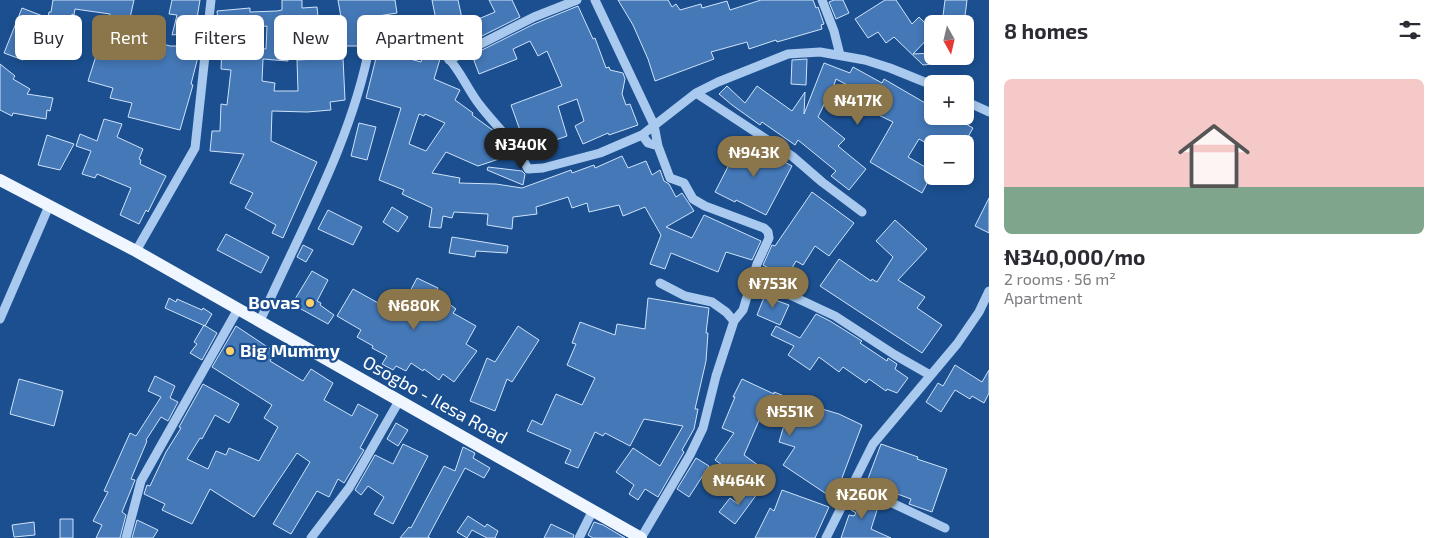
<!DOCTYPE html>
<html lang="en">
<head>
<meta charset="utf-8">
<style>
	body { margin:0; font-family:"Exo 2",sans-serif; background:#f2f2f3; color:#2b2b33; height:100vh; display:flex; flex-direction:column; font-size:19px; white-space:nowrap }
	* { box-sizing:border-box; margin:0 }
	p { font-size:16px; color:#7c7c81 }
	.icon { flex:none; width:28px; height:28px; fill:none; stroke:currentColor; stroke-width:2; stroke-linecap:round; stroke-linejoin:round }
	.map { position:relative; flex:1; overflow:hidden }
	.sheet { display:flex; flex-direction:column; background:#fff; width:450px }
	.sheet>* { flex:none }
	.banner { position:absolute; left:15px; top:15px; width:475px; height:45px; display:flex; gap:10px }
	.needle { width:32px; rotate:172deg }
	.controls { position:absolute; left:924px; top:15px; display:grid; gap:10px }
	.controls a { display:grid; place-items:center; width:50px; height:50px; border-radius:8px; background:#fff; box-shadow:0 2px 8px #0003; font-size:25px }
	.price { position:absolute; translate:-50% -42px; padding:0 11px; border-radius:18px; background:#8a764a; color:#fff; font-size:16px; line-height:32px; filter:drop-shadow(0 1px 2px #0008) }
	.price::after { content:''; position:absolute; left:50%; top:30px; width:15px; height:11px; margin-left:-8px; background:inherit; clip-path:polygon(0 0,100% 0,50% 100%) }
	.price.active { background:#222; color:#fff }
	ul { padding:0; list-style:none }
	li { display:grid; align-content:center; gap:10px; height:265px; padding:0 15px }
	li span { display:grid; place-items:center; height:155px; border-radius:8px; color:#555 }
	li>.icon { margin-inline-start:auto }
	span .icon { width:90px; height:90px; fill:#fffc; stroke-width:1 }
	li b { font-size:21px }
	h2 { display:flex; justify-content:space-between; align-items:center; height:60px; padding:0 15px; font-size:21px }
	.chip { padding:0 18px; border-radius:8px; background:#fff; box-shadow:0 2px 8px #0003; font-size:18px; line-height:45px }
	.chip.active { background:#8a764a; color:#fff }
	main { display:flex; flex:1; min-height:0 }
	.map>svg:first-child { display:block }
</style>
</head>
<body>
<main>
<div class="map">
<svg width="989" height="538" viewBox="0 0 989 538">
	<rect width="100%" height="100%" fill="#1b4f8f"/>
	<path fill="#4478b7" stroke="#cfe3fa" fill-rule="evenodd" d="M53,0H134L125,40L161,51L163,44L170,46H188L187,50L199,53L191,84L193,85L180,130L128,117L132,103L110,98L113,88L88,81L96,56L100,57L109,27H107L110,14L75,9L74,15L72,14L65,43L33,34L23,60L4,53L22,8L48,18L49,12H51Z
		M172,0H200L197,18H195L191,33L172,35L177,15L169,14Z
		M282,0H302V8L317,7L319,27L289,30L288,61L263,59L262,81L275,83L274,91H298L297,60L343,58L345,100L330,102L331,110L307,112L272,111L271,141L317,162L283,238L272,233L276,225L245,208L253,193L230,183L244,154L210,151L212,131H220L221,104L227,105L231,70L221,69L222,47L266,49L267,26L219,30L217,11L250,8V12L277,11L282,10Z
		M338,0H395L397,13L365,18L366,24L358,25V46H346Z
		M432,0H458L463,23L468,21L469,23L495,12L489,0H512L520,17L458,48L446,18L436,20Z
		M618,0H668L672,7L676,4L680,10L701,4L702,8L727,1L730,10L761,0H813L816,8L818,7L824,24L821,25L822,29L777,42L776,40L749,49L747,42L711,52L714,59L655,81L648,59L633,25Z
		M834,0H843L849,13L836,19L829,2Z
		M885,0H896L912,24L919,17L932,30V34L913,54L932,53V64L923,65L894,37L886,43L878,32L868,38L855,19Z
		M945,0H967L964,24H942Z
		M578,6L593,39L595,38L606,68L609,67L610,70L623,73L625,79L622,94L626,105L630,104L638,125L609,135L608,133L583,144L575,126L584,121L577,99L558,106L567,136L527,150L511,105L562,86L547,51L538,56L530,41L513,49L517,59L479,74L472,55L534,24Z
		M378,50L421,62L424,51L431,53L438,58L440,59L434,79L460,90L455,100L473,113L472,115L494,131L486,142L511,155L478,166L446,152L432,173L460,178L459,183L496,184L522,188L571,170L572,173L594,165L595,168L622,156L628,168L646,161L652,175L660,170L664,181L669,184L676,197L682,193L694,211L666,227L692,238L704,215L761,241L752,260L726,252L718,272L671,253L665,269L650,264L661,235L645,207L623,216L619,205L589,212L587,203L572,208L568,197L536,207L537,214L513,217L512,229L487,225L488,214L454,212L452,218L443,216L441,228L429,227L432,208L402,194L404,190L379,180L401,108L366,98ZM419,114L424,116L425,114L445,123L426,151L409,144Z
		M807,59L806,85L791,84L792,60Z
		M824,63L850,73L853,67L882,83L884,79L932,107V116H952L973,128L964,144H928L919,139L908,157L932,171V174L922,193L870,162L893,122L868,110L874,99L836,79L831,94H829L818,117L845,139L838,146L866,169L849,190L831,176L836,171L798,140L795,145L762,122L760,125L732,105L719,94L727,86L745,103L757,86L792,111L805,92L804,114Z
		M0,64L15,76L13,79L30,89L27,94L53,98L50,111L47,110L46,119L13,113L12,116L0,110Z
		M104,119L122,124L117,137L143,149L139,159L141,160L140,164L166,176L148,212L146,210L139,224L120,215L131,188L97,174L95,178L82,174L91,151L76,146L80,134L97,141Z
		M359,123L376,127L367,160L351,156Z
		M47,135L74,144L60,170L38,165Z
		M744,140L792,166L766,215L736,200L735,202L715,192L735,153L737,154Z
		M488,167L522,171L525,174L523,185L487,170Z
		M812,192L854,223L829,256L815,246L803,265L796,261L783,284L772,278L776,272L763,265L772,245L775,246Z
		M989,198V233L975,226Z
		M392,207L408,217L398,232L383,222Z
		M328,210L362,227L353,245L318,229Z
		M895,220L927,249L898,280L925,297L917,308L942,325L922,353L820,286L839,259L871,281L872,279L877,282L893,257L876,241Z
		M226,234L269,257L261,273L217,250Z
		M452,237L508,246L507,253L476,251L475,257L449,253Z
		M303,245L313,250L306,262L297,257Z
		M312,271L328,280L317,301L321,303L320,305L334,315L328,324L292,304Z
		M417,278L438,288L435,293L456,309L453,313L476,326L466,344L477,351L454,382L443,374L439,380L424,369L423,371L411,363L406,371L396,366L393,370L382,364L387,356L372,348L373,346L357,337L361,330L337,316L353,289L398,314Z
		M767,290L777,295L775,300L789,305L780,325L757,315Z
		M169,298L176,302L177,299L202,310L203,308L212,314L205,326L165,308Z
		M648,298L709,308L706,333H708L706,361L695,409H698L694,429L682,450L684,452L658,497L645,489L638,500L629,494L634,485L616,472L633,448L660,466L683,426L644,419L630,446L605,433L603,436L595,432L578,468L565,463L571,450L527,431L532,420L542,425L556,394L582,405L595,378L567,365L576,344L572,343L580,322L615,335L617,324L645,329Z
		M816,314L830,321L862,341L860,343L887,361L888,358L897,364L895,369L908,378L897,393L887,389L886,391L869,379L866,383L843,367L839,372L819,357L810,370L788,355L794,346L771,335L776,326L800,338Z
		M204,325L217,333L202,360L190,353L197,344L194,342Z
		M236,326L275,352L270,361L303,381L311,369L333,383L324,400L352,416L358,404L378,415L360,448L364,450L344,483L338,479L329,497L317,491L291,534L273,524L310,462L297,453L254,517L210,489L192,524L162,510L165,504L144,494L147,485L150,486L166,452L181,428L179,427L203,384L239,404L229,423L215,415L202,439L200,438L187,459L208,469L216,451L226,455L229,448L259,461L278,427L264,418L272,405L212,367Z
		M518,326L539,340L512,382L507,379L495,411L470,401L487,358L495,362Z
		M955,365L982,382L989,370V393L984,403L972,396L970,399L955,390L941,412L926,402L938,383L943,386Z
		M155,376L175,386L170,398L178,402L168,421L161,417L146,440L147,441L131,479L135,480L122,512L126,515L120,538H96L102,525L93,521L108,492L104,491L130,433L136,436L161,397L148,391Z
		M19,379L63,391L54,426L10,414Z
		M742,379L774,394V392L802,403L839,414L862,425L834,499L783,465L795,447L779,442L784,425L761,416L744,455L762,468L750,485L715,460L734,433L722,428L735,397H733Z
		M396,423L408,430L398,446L387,439Z
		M403,444L428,456L393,524L374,514L384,497L368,486L361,495L355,490L375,455L393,464Z
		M881,444L918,457L917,459L947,469L932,512L909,504L911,499L884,489L883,492L866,484Z
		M463,447L475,453L473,458L490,468L484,478L465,468L428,537L430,538H400L409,527L411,528L444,466L455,471Z
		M696,458L709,466L689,497L677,489Z
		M754,485L760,490L735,524L719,512L730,498L738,504Z
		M782,490L829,507L815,538H755L770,508L774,511Z
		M856,493L879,504L871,529L891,538H841L849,515L854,516L856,513L851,510Z
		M468,516L485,527L487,524L498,531L495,538H487L472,530L467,538L457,532Z
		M60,519H73V538H60Z
		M137,520L158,530L153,538H132Z
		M34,522L35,535L14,537L12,525Z
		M594,522L603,525L625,538H593L588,535Z
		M551,524L574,535L573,538H544Z"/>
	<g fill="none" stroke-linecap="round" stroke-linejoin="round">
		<path stroke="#a9c9ee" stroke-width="9" d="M595,0L654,125L658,146L670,178L684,183L693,199L705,206L764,228L768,232L769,238L757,264L743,310L734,321L716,376L703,428L690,455L641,538
			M822,0L834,31L840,55
			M449,60L534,17L577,0
			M696,93L792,156L822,182L862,212
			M965,101L989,112
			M642,135L648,143L658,146
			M136,251L195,148L211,0
			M755,276L792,296L835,316L895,355L930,375
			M660,283L685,296L712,302L726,312L734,321
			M0,319L49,206
			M260,321C300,231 352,141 370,44C385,43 401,37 416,40C428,42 441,51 449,59C461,72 468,90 479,104C496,127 516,142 528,169L543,168L600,153L642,135L696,93L718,82L788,54L820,52L865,60L890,68L932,85
			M854,485L945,528
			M126,538L141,481L238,309
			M311,538L349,488L399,401
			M579,538L593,510
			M826,538L873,444L957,344L979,312L989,291"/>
		<path stroke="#f0f6ff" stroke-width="12" d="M0,180L136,251L641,538"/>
	</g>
	<g fill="#ffd166" stroke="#1b4f8f" stroke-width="2">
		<circle cx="310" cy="303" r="5"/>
		<circle cx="230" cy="351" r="5"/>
	</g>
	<g text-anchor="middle" stroke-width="4.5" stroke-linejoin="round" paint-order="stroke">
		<g font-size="18" font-weight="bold" fill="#fff" stroke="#1b4f8f" text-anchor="end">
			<text x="300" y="309">Bovas</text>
			<text x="240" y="357" text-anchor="start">Big Mummy</text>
		</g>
		<g font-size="18" fill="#fff" stroke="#1b4f8f">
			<text transform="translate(435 400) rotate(29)" y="6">Osogbo - Ilesa Road</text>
		</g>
	</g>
</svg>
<div class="controls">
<a><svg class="needle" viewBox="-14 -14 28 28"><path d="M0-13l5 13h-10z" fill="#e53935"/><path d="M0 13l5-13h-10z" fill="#7c7c81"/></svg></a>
<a>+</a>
<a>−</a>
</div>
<b class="price" style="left:858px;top:126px">₦417K</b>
<b class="price active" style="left:521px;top:170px">₦340K</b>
<b class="price" style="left:754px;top:178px">₦943K</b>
<b class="price" style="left:773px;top:309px">₦753K</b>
<b class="price" style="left:414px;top:331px">₦680K</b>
<b class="price" style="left:790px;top:437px">₦551K</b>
<b class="price" style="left:739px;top:506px">₦464K</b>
<b class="price" style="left:862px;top:520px">₦260K</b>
<div class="banner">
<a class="chip">Buy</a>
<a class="chip active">Rent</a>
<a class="chip">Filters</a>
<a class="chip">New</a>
<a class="chip">Apartment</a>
</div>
</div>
<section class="sheet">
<h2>8 homes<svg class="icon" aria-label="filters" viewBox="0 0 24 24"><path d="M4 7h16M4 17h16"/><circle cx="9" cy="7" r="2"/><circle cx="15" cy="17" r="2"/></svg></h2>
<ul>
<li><span style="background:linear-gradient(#f6c9c9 70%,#7fa58c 0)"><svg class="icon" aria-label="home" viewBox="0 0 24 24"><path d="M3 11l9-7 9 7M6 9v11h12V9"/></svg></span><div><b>₦340,000/mo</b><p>2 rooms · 56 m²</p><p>Apartment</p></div></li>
</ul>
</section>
</main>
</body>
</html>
